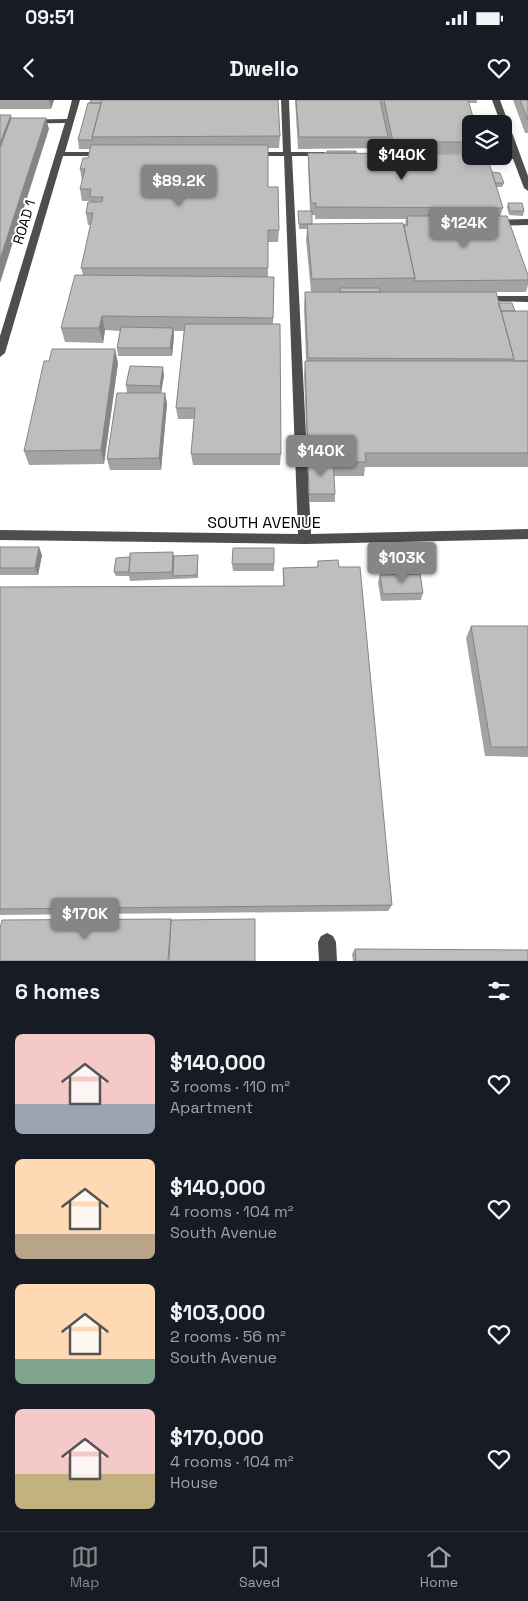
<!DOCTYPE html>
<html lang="en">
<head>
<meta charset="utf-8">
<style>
	body { margin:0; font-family:"Space Grotesk",sans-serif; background:#242831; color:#f1f3f6; height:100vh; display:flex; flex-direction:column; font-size:19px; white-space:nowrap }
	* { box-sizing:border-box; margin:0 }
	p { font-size:16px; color:#9ea1a6 }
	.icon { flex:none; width:28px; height:28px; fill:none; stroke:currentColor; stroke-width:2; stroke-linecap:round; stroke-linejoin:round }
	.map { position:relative; height:861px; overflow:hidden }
	.details { display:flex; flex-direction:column; background:#171b24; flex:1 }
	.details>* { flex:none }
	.fabs { position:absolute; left:462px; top:15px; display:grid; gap:10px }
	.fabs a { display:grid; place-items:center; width:50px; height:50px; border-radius:8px; background:#171b24; box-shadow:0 2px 8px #0003; font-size:25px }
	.price { position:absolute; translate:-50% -42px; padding:0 11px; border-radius:5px; background:#858687; color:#fff; font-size:16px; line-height:32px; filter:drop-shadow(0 1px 2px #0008) }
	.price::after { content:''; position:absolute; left:50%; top:30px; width:15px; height:11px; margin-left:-8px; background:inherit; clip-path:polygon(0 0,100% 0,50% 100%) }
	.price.current { background:#222; color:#fff }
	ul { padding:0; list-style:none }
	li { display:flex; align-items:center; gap:15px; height:125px; padding:0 15px }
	li span { display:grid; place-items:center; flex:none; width:140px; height:100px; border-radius:8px; color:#555 }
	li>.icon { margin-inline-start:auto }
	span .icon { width:60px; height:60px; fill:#fffc; stroke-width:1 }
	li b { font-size:21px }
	h2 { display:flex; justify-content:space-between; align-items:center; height:60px; padding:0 15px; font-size:21px }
	.status { display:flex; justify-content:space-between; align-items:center; height:35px; padding:0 25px; background:#171b24; direction:ltr }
	.status svg { height:14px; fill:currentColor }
	header { display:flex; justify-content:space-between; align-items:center; height:65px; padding:0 15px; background:#171b24; font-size:22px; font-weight:800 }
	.menu { display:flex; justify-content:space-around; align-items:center; height:70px; border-top:1px solid #363941; background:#171b24; font-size:14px; color:#9ea1a6 }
	.menu a { display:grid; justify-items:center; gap:2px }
	.menu .current { color:#858687 }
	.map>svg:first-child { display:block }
</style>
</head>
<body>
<div class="status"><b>09:51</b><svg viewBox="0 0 49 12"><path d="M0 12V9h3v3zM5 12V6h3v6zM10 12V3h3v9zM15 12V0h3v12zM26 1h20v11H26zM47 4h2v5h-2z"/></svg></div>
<header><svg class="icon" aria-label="back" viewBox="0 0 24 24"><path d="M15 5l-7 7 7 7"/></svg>Dwello<svg class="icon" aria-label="heart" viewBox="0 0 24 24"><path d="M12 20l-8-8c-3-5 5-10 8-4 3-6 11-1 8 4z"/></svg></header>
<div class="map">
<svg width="528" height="861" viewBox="0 0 528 861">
	<rect width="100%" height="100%" fill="#fff"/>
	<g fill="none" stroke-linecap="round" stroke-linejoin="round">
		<path fill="#4e4e4e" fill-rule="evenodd" d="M72,0H80L65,52H106L110,54L106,56H63L5,253L0,257V236L65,23L0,24V20L67,19Z
			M281,0H289L291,52H324L328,54L324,56H292L311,434L528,429V439L305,444L0,440V430L298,434L284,56H251L247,54L251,52H283Z
			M492,0H500L528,76V91L524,88L513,59L484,58L480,56L512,54L504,32V24H501Z
			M528,119V125L493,126L489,123L493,120Z
			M481,196H528V202L478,201V197Z
			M327,833L333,836L336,842L337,861H319L318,842L321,836Z"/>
	</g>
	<path fill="#a3a3a3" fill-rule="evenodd" d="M0,0H54L51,9H0Z
		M295,0H477V3H469L471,24V53H426L492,72L504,83L502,87H496L503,108L500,116L528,175V185L526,192H466L498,203L515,211H528V367H365L364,376H334L335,394V402H309L304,275L305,261H306L304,207L305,192H311L306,139L307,129H299L298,116V111H310L308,65V53H391L388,39L387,48L298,49ZM312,115H315V119H406L405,124H312Z
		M513,0H528V33H525Z
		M90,3L280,36L279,48H268V87L279,130L278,142H268V177H274L273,224L281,354L280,365H193L191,354L194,319H178L176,308L184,231H174V236L172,256H118L117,248L120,231L105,230L103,243L65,242L61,228L83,175L81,168L91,125H88L86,113L90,101H82L80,89L82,81L80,69L88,58L90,49H79L78,40Z
		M508,103L524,111L523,116L509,115L507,107Z
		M49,261L118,263L104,364L29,365L24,351Z
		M164,275L161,293H165L167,304L161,370H110L107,359L127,293L126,285Z
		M0,447L42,455L38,475H0Z
		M274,448V471H233L232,464Z
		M173,452L174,456L198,455V478L130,481L129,476H116L114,472L130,457Z
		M318,461L339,467L392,805L388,811L0,815V487L283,486V468L317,467Z
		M380,475L423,493L421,500L381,501L378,482Z
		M471,526H528V657L485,656L466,538Z
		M355,849L528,861H353L352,854Z"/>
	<path fill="#858585" d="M49,0H54L51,9Z
		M11,15L14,30L0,69V43Z
		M46,18L49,29L0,183V159Z
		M102,216L105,230L103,243L99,228Z
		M173,228L174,236L172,256L170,248Z
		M115,249L118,263L104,364L101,350Z
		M163,267L164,275L161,294L160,286Z
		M165,293L167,304L161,370L159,358Z
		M39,447L42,455L38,475L35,468Z"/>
	<path fill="#bebebe" stroke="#858585" d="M91,0H102L101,3H90Z
		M102,0H278L280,36L92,37Z
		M296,0H380L388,37H299Z
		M384,0H468L475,24H471V42H393Z
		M520,0H528V20Z
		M88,3H101L92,37L93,40H78Z
		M0,15H11L0,43Z
		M11,18H46L0,159V48Z
		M91,45H268V87H278L279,130H268V168H81L93,113H86L88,102H102L103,97H90L91,89H80L85,69H80L83,58H88Z
		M327,51H356V53H327Z
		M308,53L471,54V56H487L503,108L316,107V103H311Z
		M492,72L500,73L504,83H495Z
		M508,103H522L524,111H510Z
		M298,111H312V124H299Z
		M407,116H507L528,175V180L414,181L415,178L404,126L408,125Z
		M403,123L415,178L312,179L307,124Z
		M75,175L274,177L273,218L102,216L99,228H61Z
		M340,188H379L380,192H340Z
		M305,192H496L514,259L308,258Z
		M498,203H512L515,211H501Z
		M501,211H528V261H513L514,259Z
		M185,224H280L281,354H191L195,308H176Z
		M121,227L173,228L170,248H117Z
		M52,249H115L101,350L24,351L44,261H49Z
		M305,261H528V353H365L366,362H334V353H308Z
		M130,266L163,267L160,286L126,285Z
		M117,293H165L159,358L107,359Z
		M308,359H333L335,394H309Z
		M0,447H39L35,468H0Z
		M233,448H274V464H232Z
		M173,452L172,472L129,473L130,453Z
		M198,455L197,475L173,476L174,456Z
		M130,457L129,472H114L116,458Z
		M338,460L339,467H360L392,805L0,809V487L284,486L283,468L318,467V461Z
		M420,474L423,493L383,494L380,475Z
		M471,526H528V647H491Z
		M171,819L168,861H0V829L2,820Z
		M255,819V861H169L171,820Z
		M355,849L528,850V861H356Z"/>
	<g text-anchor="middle" stroke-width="4" stroke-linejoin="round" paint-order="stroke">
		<g font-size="14" fill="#000" stroke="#fff">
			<text transform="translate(24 122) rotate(-73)" y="5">ROAD 1</text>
		</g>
		<g font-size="16" fill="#000" stroke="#fff">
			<text x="264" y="428">SOUTH AVENUE</text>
		</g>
	</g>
</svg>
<div class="fabs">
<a><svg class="icon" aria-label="layers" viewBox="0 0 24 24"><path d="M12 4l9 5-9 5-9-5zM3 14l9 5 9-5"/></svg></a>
</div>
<b class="price current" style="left:402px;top:81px">$140K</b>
<b class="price" style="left:179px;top:107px">$89.2K</b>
<b class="price" style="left:464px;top:149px">$124K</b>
<b class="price" style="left:321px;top:377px">$140K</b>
<b class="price" style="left:402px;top:484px">$103K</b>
<b class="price" style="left:85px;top:840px">$170K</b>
</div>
<section class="details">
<h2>6 homes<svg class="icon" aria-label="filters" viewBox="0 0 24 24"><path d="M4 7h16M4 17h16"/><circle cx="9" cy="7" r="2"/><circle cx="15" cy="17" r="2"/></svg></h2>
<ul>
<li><span style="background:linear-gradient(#f6c9c9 70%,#9aa5b1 0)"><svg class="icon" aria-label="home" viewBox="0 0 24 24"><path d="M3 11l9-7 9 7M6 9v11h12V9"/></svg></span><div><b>$140,000</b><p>3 rooms · 110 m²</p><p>Apartment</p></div><svg class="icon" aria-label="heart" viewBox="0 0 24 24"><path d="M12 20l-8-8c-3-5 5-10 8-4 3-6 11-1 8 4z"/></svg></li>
<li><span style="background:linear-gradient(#ffd9b3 75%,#b9a48a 0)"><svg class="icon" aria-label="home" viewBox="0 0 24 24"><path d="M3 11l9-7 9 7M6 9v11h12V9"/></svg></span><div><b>$140,000</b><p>4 rooms · 104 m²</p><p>South Avenue</p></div><svg class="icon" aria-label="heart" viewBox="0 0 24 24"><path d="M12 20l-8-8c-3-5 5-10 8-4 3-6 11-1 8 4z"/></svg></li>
<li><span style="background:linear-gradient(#ffd9b3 75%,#7fa58c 0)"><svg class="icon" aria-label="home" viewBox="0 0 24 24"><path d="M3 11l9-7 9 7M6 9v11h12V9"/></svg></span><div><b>$103,000</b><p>2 rooms · 56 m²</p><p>South Avenue</p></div><svg class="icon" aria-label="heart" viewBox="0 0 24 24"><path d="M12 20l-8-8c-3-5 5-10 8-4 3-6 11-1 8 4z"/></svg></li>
<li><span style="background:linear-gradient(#f6c9c9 65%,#c2b280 0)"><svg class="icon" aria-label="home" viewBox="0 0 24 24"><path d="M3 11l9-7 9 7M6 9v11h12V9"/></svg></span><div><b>$170,000</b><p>4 rooms · 104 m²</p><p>House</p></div><svg class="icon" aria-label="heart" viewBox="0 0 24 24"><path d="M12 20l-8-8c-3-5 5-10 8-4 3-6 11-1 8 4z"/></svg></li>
</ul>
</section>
<nav class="menu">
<a class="current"><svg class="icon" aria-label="map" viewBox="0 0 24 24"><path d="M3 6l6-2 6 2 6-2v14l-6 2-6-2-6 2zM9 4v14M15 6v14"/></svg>Map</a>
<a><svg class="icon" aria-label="saved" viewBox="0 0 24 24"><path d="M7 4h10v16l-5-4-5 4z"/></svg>Saved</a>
<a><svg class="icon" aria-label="home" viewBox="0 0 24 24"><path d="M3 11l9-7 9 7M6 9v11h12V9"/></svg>Home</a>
</nav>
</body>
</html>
